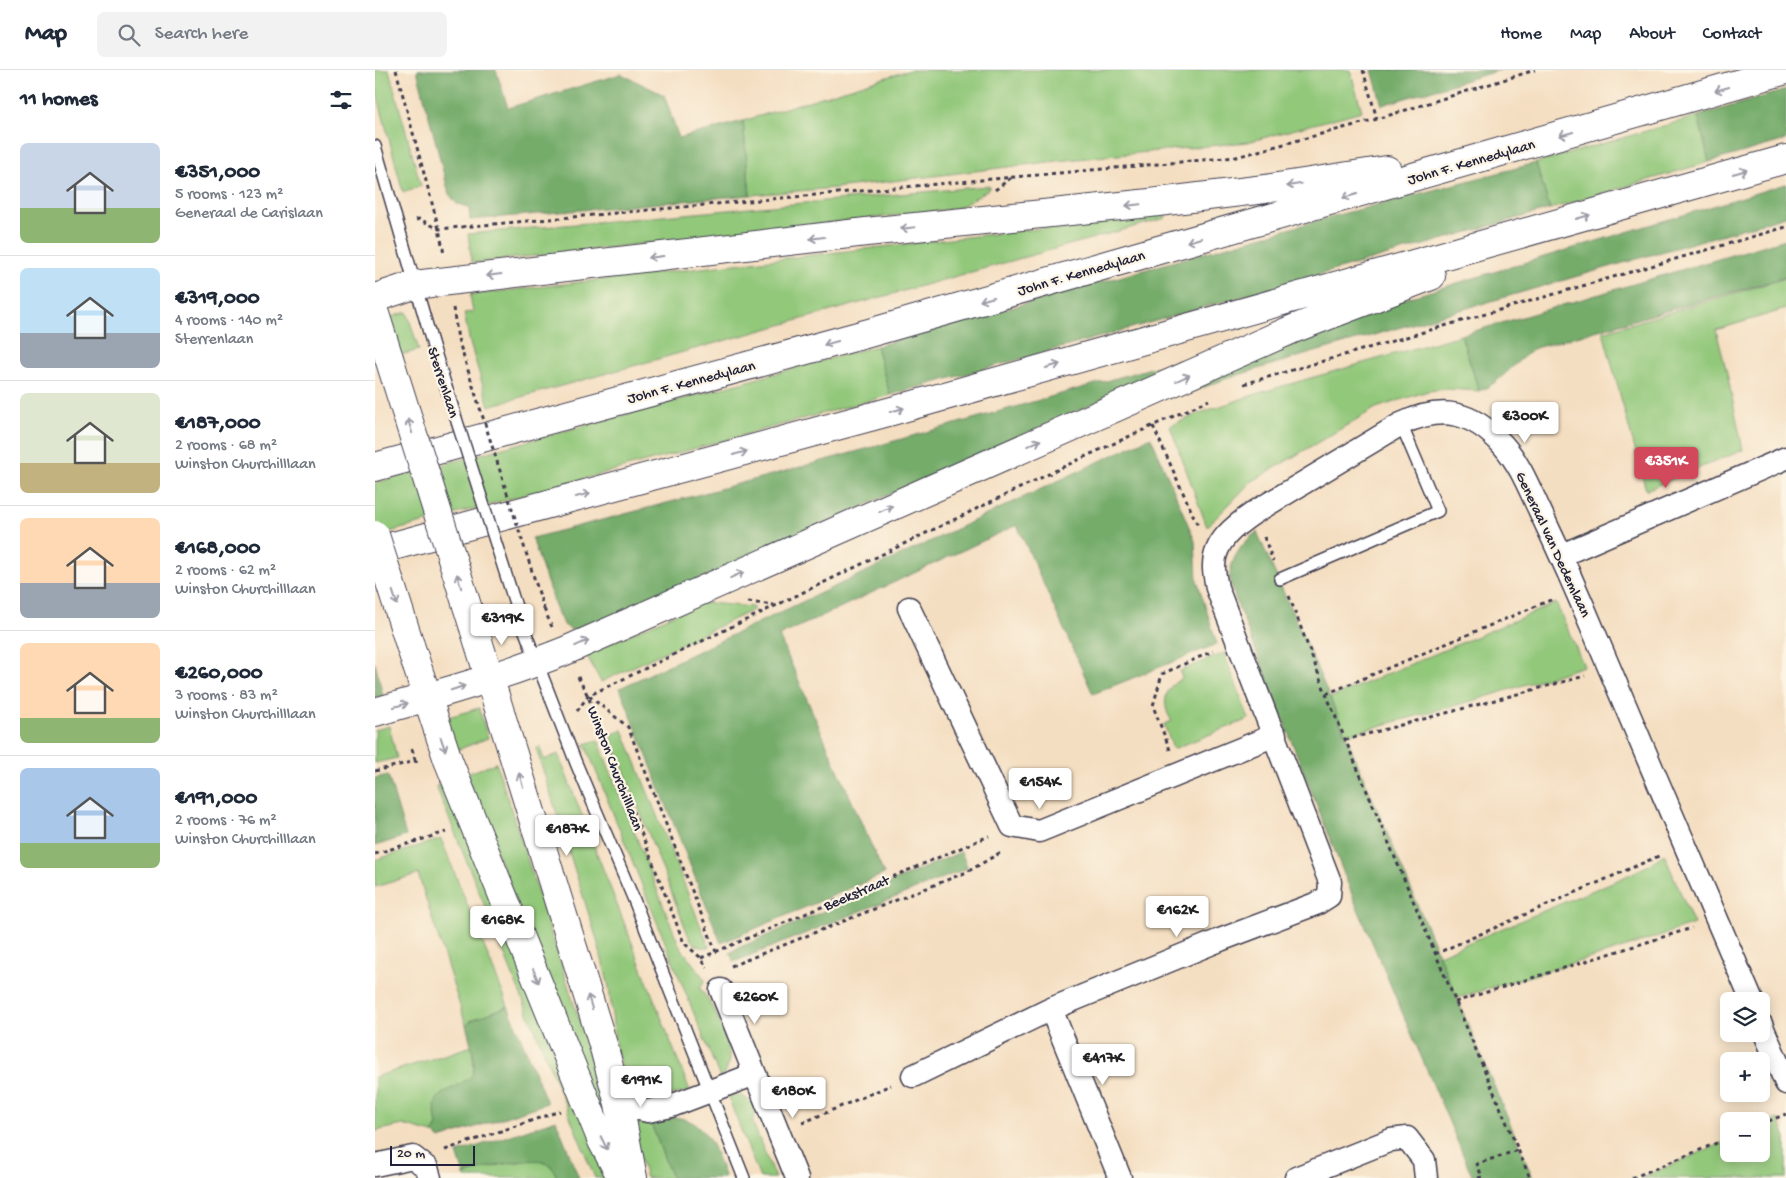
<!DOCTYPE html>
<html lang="en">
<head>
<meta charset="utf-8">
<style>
	body { margin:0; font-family:"Gochi Hand",sans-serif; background:#f2f2f3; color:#1f2937; height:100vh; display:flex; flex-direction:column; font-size:19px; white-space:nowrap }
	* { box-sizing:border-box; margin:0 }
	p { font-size:16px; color:#747a83 }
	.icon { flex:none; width:28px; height:28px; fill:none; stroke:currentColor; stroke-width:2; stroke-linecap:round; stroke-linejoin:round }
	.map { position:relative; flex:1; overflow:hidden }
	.sheet { display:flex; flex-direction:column; background:#fff; width:375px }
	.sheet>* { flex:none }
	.tools { position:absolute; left:1345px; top:922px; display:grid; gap:10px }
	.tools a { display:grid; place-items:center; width:50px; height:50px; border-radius:8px; background:#fff; box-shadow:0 2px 12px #0003; font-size:25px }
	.scale { position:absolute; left:15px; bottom:12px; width:85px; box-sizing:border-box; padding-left:5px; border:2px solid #22223b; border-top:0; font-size:14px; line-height:18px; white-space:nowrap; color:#22223b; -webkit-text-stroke:4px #fcf5e5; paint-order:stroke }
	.price { position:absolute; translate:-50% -42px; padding:0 11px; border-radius:5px; background:#fff; color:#222; font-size:16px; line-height:32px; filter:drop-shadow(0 1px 2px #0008) }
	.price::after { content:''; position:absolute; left:50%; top:30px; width:15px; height:11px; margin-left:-8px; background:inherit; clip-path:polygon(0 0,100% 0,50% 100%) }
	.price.active { background:#d1495b; color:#fff }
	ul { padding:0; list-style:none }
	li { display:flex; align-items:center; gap:15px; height:125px; padding:0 20px }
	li+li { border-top:1px solid #e0e1e3 }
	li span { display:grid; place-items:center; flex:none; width:140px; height:100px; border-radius:8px; color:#555 }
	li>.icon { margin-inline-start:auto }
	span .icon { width:60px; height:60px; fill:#fffc; stroke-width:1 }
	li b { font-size:21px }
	h2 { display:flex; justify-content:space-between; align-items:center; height:60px; padding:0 20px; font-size:21px }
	header { display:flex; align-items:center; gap:30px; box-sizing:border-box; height:70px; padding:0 25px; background:#fff; border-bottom:1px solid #e0e1e3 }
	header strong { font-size:24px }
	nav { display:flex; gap:28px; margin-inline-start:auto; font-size:18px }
	.search { width:350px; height:45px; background:#f2f2f3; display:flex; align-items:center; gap:12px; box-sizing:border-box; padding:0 18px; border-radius:8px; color:#747a83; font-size:19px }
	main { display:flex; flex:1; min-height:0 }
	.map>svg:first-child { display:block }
</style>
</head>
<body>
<header>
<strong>Map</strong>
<div class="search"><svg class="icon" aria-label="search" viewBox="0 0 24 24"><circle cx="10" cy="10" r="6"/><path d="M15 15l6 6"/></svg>Search here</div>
<nav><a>Home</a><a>Map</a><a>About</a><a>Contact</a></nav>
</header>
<main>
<section class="sheet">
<h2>11 homes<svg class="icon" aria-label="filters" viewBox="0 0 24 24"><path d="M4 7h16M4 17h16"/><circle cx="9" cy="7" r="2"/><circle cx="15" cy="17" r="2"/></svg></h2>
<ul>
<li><span style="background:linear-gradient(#c9d6e8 65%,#8fb573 0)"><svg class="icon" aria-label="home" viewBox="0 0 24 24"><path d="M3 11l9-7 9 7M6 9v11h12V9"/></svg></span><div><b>€351,000</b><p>5 rooms · 123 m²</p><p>Generaal de Carislaan</p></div></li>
<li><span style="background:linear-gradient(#bfe0f5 65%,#9aa5b1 0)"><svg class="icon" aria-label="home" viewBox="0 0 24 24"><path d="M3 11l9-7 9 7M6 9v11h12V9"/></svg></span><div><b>€319,000</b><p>4 rooms · 140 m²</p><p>Sterrenlaan</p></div></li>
<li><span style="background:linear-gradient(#dfe7d0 70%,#c2b280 0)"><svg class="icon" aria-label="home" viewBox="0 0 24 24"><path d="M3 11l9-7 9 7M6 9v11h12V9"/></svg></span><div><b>€187,000</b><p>2 rooms · 68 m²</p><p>Winston Churchilllaan</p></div></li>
<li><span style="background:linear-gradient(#ffd9b3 65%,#9aa5b1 0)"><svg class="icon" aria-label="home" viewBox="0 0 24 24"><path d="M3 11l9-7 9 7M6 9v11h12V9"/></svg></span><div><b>€168,000</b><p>2 rooms · 62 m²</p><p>Winston Churchilllaan</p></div></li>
<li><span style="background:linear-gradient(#ffd9b3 75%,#8fb573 0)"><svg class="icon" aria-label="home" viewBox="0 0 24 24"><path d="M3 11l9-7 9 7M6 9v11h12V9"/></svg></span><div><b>€260,000</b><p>3 rooms · 83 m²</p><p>Winston Churchilllaan</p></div></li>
<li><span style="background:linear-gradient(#a9c7e8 75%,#8fb573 0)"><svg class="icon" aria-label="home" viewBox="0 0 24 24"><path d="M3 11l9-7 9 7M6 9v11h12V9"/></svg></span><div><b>€191,000</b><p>2 rooms · 76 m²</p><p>Winston Churchilllaan</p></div></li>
</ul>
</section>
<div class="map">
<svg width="1411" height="1108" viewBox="0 0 1411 1108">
	<rect width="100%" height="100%" fill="#fcf5e5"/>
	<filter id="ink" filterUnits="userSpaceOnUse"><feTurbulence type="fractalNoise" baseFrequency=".02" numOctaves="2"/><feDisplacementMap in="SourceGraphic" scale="10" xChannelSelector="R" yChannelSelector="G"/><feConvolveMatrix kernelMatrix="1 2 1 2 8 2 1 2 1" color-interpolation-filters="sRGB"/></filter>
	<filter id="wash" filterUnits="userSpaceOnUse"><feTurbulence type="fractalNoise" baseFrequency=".0096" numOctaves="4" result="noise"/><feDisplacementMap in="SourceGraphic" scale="20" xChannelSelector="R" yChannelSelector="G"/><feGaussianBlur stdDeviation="1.12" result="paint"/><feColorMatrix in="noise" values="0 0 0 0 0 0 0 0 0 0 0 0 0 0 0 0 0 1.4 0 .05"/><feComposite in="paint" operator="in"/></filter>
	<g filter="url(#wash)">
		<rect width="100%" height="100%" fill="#f4dec1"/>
		<path fill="#92c87a" stroke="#5a755a" d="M0,0H14L46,116L28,122L0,16Z
			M535,0H975L987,41L873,72L682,91L460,118L375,125L368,51Z
			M1323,46L1334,92L1175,139L1161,93Z
			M613,116L615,117L614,119L589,135L579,139L97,193L93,164Z
			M789,144L791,148L114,336L95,273L89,243L98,242L95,225Z
			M1411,208V239L1341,260L1352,303L1368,380L1271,420L1228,262Z
			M32,242L44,280L22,286L10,249Z
			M1086,265L1104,321L1073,319L1053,321L1001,338L876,412L832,457L795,356L825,343L887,322Z
			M501,276L515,325L0,466V413Z
			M334,533L378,537V540L226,612L211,584L322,534Z
			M1181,533L1209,596L1104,629L971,665L955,628Z
			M849,583L874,649L798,679L789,654L797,651C786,636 789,616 807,609L805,601Z
			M104,638L113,668L82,680L70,648Z
			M14,656L22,688L0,693V660Z
			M248,660L334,877C325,879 319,875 314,867L235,665Z
			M223,670L304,875L330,910L325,918C339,937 369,989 345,1008L210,674Z
			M165,677L169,690L183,684L315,1021L278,1029L267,1026L253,1013L241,981L234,917L222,870L161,678Z
			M121,693L201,940L231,1022L242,1061L232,1065L91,704Z
			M73,711L234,1108H220L61,716Z
			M66,769L133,936L97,950L91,955L43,804L0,817V790Z
			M1289,784L1319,854L1242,880L1082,928L1064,885L1247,808L1272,796Z
			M97,976L99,999L97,1006L60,1044L62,1055L58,1063L28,1055L0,1061V1007Z
			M354,1024L367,1026L383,1037L379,1047L380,1049L377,1051L400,1108H385L353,1027Z
			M1403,1049L1411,1067V1108H1266L1354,1070V1084H1386V1056Z
			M275,1051L297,1108H271L260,1070V1053L267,1054Z
			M161,1089C173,1092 178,1096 182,1108H90L89,1106C111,1095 138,1093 161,1089Z"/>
		<path fill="#75ac6a" stroke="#4c6752" d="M42,0H121L133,38L246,4L289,25L304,68L368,51L375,125L95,150L94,137L82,134L74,124Z
			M997,0H1125L1007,35Z
			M1411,20V70L1334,92L1323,46Z
			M1161,93L1175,139L707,272L515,325L501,276L959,146Z
			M1411,114V146L933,284L853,308L806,326L870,293L938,264L1026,230Z
			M1411,169V207L1160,278C1140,291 1125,314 1104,321L1086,265Z
			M804,290L805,295L204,563L202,559L196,560L188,554L181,539L157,468C374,413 589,352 804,290Z
			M776,367L820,471L822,510L842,574L718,624L642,455L404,566L509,804L346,873L245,618Z
			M882,462L955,628L1158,1108H1098L980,832L860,528C859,522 855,514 855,508C854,491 868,471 882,462Z
			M0,593L8,626L0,628Z
			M13,705L31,766L0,776V708Z
			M586,782L593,798L359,892L355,883L361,879Z
			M133,936L172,1033L65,1069L58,1063L62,1055C57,1027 61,1026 85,1014C89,1011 95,1009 97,1005C103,994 94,967 91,955L97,950Z
			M292,1047C332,1046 338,1077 350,1108H297L275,1051Z
			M181,1050L204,1108H182C180,1102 177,1095 171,1092C158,1086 103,1099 89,1105L82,1083Z"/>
	</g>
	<g filter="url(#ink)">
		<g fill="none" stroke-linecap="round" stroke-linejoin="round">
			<defs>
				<path id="lane" d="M0,76L58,276
					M905,509L1063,441L1026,354
					M144,546L201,693L259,830L369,1108"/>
				<path id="street" d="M1187,485L1411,388
					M534,538L637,756L664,761L900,665
					M346,920L422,1108
					M676,939L745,1108
					M1386,954L1411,1013
					M538,1006L676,939L845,870L943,833L954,826L955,812L842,518C841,511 839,504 839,498C838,471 861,455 880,442L1026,354C1067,335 1097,341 1128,375C1145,394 1154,418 1165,441C1185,483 1204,526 1222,569C1273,690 1325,810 1377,931
					M244,1034L273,1041L296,1036L380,1004
					M0,1095L38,1087L52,1098L55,1108
					M921,1108L1016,1070L1032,1068L1049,1090L1051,1108"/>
				<path id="secondary" d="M0,244L14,288
					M99,558L229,978L244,1034L258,1108
					M35,575L73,690L227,1071L247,1108"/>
				<path id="primary" d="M0,228L39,215L491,162L775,133L890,119L1012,100
					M0,397L494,263L1411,0
					M0,481L517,341L1411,89
					M0,642C64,624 128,606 190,581L918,259L1056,206"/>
			</defs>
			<use href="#lane" stroke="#423e4f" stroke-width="14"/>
			<use href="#street" stroke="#423e4f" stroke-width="25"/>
			<use href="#secondary" stroke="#423e4f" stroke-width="30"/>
			<use href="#primary" stroke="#423e4f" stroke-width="30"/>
			<path stroke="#423e4f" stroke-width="3" stroke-dasharray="4 4" stroke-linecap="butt" d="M21,0L64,159L69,184
				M988,0L1002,49
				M620,120L637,107
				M41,150L44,149L64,159L861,87L1002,49L1160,0
				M78,238L83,269
				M869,314L1411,157
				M778,356L824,458
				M889,467L898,491
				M914,526L951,624L1155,1108
				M373,532L399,535
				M169,539L177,557
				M203,607L213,626L309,873L326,888L332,898
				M951,624L1178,529
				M214,626L253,657L341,882
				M202,641L213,626L707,388L834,330
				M970,670L1210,606
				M37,679L41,693
				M795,680L778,636L787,604L838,581
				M0,701L40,691L44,692
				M0,784L71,762
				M1060,884L1286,785
				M326,888L614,766
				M356,896L592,802L628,781
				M1080,932L1317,858
				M427,1053L516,1015
				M1386,1054L1411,1044
				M70,1080L185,1041
				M1103,1108L1107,1107L1102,1094L1143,1080
				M1257,1108L1354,1068"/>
			<use href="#lane" stroke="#fff" stroke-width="11"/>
			<use href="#street" stroke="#fff" stroke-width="22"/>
			<use href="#secondary" stroke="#fff" stroke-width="28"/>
			<use href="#primary" stroke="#fff" stroke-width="28"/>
			<defs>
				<path id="lane-bridge" d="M58,276L144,546"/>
				<path id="secondary-bridge" d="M14,288L99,558
					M0,465L35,575"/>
			</defs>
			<use href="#lane-bridge" stroke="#423e4f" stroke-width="14" stroke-linecap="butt"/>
			<use href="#secondary-bridge" stroke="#423e4f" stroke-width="30" stroke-linecap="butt"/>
			<path stroke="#423e4f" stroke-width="3" stroke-dasharray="4 4" stroke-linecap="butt" d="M83,269L169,539"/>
			<use href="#lane-bridge" stroke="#fff" stroke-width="11"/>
			<use href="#secondary-bridge" stroke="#fff" stroke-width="28"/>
		</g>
		<defs><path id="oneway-shaft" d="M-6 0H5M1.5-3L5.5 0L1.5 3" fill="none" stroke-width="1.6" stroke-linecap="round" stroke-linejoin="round" transform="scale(1.25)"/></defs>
		<g stroke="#9c9ca7">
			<use href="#oneway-shaft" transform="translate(1347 19) rotate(164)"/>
			<use href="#oneway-shaft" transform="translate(1191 64) rotate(164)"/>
			<use href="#oneway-shaft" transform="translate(1365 102) rotate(-16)"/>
			<use href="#oneway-shaft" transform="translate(919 115) rotate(171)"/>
			<use href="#oneway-shaft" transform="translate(975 126) rotate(164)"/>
			<use href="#oneway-shaft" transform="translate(758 135) rotate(174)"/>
			<use href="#oneway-shaft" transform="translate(1208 147) rotate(-16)"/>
			<use href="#oneway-shaft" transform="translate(533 158) rotate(174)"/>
			<use href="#oneway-shaft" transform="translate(442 168) rotate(173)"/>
			<use href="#oneway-shaft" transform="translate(819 170) rotate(164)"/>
			<use href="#oneway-shaft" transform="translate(281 187) rotate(173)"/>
			<use href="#oneway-shaft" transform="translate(119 205) rotate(173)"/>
			<use href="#oneway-shaft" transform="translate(612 229) rotate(164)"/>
			<use href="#oneway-shaft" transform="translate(456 273) rotate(165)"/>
			<use href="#oneway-shaft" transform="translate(678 296) rotate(-16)"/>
			<use href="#oneway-shaft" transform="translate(808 308) rotate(-24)"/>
			<use href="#oneway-shaft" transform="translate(522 340) rotate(-16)"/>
			<use href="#oneway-shaft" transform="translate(35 356) rotate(-107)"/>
			<use href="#oneway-shaft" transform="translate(659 373) rotate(-24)"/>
			<use href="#oneway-shaft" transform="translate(365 383) rotate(-15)"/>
			<use href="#oneway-shaft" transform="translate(208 425) rotate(-15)"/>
			<use href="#oneway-shaft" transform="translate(511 439) rotate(-24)"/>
			<use href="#oneway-shaft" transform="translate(362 505) rotate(-24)"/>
			<use href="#oneway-shaft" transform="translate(84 511) rotate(-107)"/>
			<use href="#oneway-shaft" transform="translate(20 528) rotate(72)"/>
			<use href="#oneway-shaft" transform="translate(207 573) rotate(-24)"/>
			<use href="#oneway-shaft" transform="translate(83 618) rotate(-18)"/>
			<use href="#oneway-shaft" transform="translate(26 635) rotate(-15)"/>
			<use href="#oneway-shaft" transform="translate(68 674) rotate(71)"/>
			<use href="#oneway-shaft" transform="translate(146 710) rotate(-107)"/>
			<use href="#oneway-shaft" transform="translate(161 906) rotate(68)"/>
			<use href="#oneway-shaft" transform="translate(215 932) rotate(-107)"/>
			<use href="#oneway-shaft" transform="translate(229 1073) rotate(64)"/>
		</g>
	</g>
	<g text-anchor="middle" stroke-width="4.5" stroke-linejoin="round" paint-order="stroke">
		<g font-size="15" fill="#22223b" stroke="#fcf5e5">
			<text transform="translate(1096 91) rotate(-16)" y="5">John F. Kennedylaan</text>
			<text transform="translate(706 202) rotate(-16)" y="5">John F. Kennedylaan</text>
			<text transform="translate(316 311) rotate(-15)" y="5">John F. Kennedylaan</text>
			<text transform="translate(69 312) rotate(72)" y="5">Sterrenlaan</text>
			<text transform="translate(1179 474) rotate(65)" y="5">Generaal van Dedemlaan</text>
			<text transform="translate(241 698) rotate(69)" y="5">Winston Churchilllaan</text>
			<text transform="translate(481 822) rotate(-23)" y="5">Beekstraat</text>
		</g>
	</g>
</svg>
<div class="tools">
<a><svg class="icon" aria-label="layers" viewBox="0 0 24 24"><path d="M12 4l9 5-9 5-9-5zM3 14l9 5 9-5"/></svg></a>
<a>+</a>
<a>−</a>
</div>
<div class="scale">20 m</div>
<b class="price" style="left:1150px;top:374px">€300K</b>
<b class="price active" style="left:1291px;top:419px">€351K</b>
<b class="price" style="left:127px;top:576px">€319K</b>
<b class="price" style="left:665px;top:740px">€154K</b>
<b class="price" style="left:192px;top:787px">€187K</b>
<b class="price" style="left:802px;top:868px">€162K</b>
<b class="price" style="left:127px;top:878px">€168K</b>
<b class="price" style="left:380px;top:955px">€260K</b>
<b class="price" style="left:728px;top:1016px">€417K</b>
<b class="price" style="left:266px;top:1038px">€191K</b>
<b class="price" style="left:418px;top:1049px">€180K</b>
</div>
</main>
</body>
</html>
